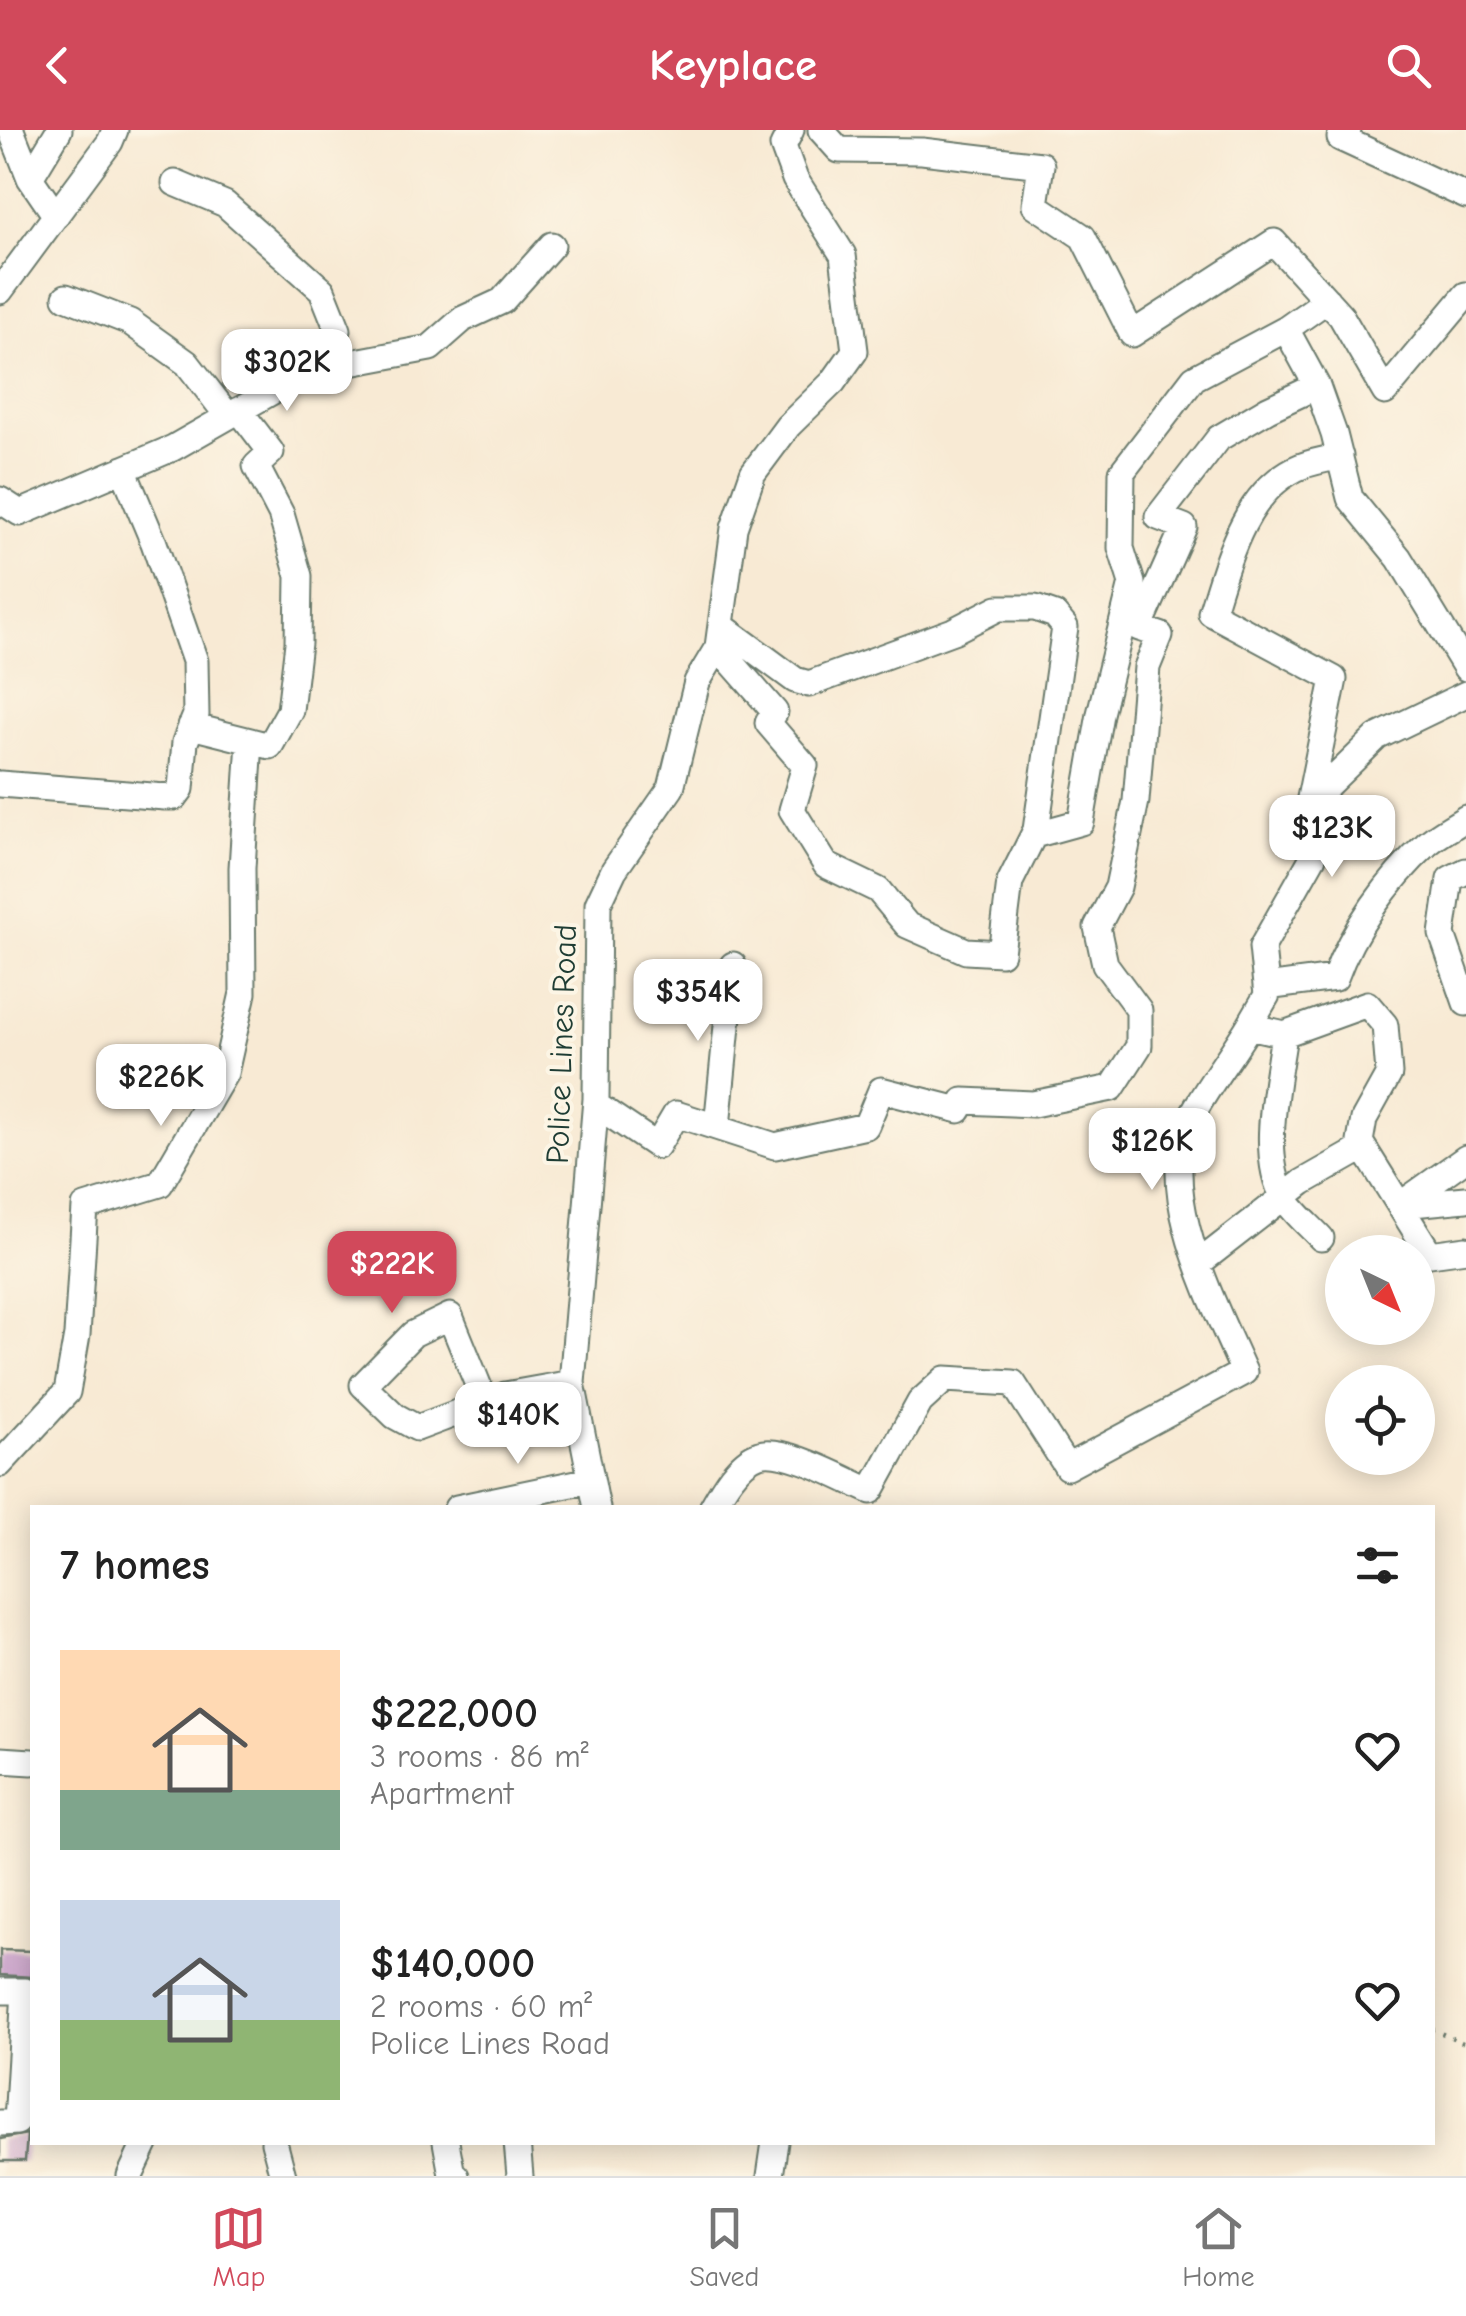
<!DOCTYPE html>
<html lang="en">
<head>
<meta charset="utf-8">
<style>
	body { margin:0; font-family:"Comic Neue",sans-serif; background:#f2f2f2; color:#222; height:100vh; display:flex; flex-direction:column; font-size:38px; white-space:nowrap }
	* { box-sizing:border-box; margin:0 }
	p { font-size:32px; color:#767676 }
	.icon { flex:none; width:55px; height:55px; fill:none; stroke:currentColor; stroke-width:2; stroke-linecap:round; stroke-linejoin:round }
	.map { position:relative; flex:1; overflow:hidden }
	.sheet { position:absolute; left:30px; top:1375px; width:1405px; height:640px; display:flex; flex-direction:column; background:#fff; border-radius:0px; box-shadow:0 5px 25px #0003 }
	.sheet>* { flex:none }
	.needle { width:65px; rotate:137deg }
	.fabs { position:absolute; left:1325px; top:1105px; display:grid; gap:20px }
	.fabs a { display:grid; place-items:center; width:110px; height:110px; border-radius:50%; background:#fff; box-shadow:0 5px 25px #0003; font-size:50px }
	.price { position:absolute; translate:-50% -85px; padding:0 22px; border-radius:20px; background:#fff; color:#222; font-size:32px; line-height:65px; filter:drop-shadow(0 2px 5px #0008) }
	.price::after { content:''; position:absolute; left:50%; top:60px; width:30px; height:22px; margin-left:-15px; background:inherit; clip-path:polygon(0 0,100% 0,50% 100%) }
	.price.current { background:#d1495b; color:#fff }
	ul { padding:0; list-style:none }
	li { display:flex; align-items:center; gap:30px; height:250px; padding:0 30px }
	li span { display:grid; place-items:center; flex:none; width:280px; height:200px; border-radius:0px; color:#555 }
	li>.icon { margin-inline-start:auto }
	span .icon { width:120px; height:120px; fill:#fffc; stroke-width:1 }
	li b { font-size:42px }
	h2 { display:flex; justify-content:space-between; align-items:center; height:120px; padding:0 30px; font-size:42px }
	header { display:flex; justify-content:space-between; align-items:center; height:130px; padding:0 30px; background:#d1495b; color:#fff; font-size:45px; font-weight:600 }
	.tabs { display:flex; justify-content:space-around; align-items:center; height:140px; border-top:2px solid #e0e0e0; background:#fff; font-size:28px; color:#767676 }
	.tabs a { display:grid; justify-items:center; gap:5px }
	.tabs .current { color:#d1495b }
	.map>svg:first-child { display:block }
</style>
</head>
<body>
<header><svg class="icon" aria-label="back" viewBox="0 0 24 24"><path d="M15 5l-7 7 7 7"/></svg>Keyplace<svg class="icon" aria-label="search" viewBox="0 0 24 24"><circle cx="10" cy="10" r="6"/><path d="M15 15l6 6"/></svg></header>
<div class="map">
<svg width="1466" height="2046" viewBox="0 0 1466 2046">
	<rect width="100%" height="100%" fill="#fcf5e5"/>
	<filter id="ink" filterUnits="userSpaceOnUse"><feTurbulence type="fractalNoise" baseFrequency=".01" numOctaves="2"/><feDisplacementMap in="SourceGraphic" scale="20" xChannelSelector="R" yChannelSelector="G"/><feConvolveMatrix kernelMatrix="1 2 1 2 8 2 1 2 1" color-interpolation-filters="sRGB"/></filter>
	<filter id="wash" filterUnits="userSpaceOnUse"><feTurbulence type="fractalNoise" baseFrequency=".0048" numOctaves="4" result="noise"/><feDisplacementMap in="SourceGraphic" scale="40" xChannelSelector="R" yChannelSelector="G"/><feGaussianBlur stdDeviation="2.25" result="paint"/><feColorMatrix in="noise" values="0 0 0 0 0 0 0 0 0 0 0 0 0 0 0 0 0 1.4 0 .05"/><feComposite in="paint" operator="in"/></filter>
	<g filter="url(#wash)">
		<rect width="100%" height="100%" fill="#f8ead4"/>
		<g id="blocks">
			<path fill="#c498c8" d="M0,1820L32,1821V1847L0,1845Z
				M27,2004L25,2031H0V2009Z"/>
		</g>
	</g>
	<g filter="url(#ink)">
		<use href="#blocks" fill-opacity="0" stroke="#6b7a6c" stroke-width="2.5"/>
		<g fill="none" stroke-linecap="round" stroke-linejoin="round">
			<defs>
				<path id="minor" d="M11,0L30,48L56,86
					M821,0L839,20L922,21L1041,35L1035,75L1083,107L1132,204L1274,112L1341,186L1385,262L1466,165
					M1348,0L1340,8L1466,66
					M30,48L59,0
					M175,53L225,74L322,160L338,200L330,237
					M0,161L110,12L115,0
					M66,167L130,192L187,233L228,286
					M1327,170L1286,199L1317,256L1334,304L1350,368L1399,428L1466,538
					M1340,326C1325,330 1308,332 1295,339C1243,365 1227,433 1211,483L1334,549L1309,673L1313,727L1262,817L1267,865L1249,896L1284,904L1367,874L1385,895L1389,944L1364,989L1360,1012L1430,1124L1466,1119
					M0,370L20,383L173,318L308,241L430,218L463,189L502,171L552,115
					M718,517L775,582L768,593L805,636L792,680L826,735L878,760L907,795L966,821L1001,823L1010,752L1036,700L1065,497L1055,485L1035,478H998L953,501L809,554L795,550L723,497
					M191,596L270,616L290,580L298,513L299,446L281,384L256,336L271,322L239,280
					M0,654L165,667H175L181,659L185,612L196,585L195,531L154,413L123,339
					M1309,673L1377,607L1466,564
					M1034,705L1081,692L1100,584L1132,453L1121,418L1122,342L1194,248L1286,199
					M1466,741L1450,749L1442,804L1466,873
					M1266,857L1335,848C1352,800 1389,749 1427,714C1438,704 1453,697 1466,688
					M1284,904C1278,949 1259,1027 1284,1067C1293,1082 1309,1095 1321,1108
					M596,975L657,1016L676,984L775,1016L866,996L881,960L959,980L963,971L1033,974L1112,958L1139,916V880L1105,834L1097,797L1118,757L1136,671L1147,537L1160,505L1139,498L1184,397L1158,387L1219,308L1268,279L1317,256
					M717,997L733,835
					M1400,1075L1466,1028
					M1401,1075L1466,1069
					M1199,1133L1303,1052L1363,1018
					M485,1272L450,1186L413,1204L363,1255L395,1286L417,1298L505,1265L572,1253
					M0,1334L67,1262L77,1205L85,1077L160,1054L225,943L243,863L242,738L250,611
					M457,1378L591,1350
					M597,1378L572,1253L596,969L598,774L614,740L671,658L697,552L718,517L734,398L753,343L788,296L833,252L855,221L843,125L795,49L783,16L791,0
					M712,1378C722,1360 738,1331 759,1324C785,1316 845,1350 871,1361L920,1272L945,1249L1013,1253L1067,1337L1244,1242C1214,1173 1153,1060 1191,987C1208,955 1231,926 1249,896
					M0,1630L32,1632
					M0,1861H25L17,1992L0,1993
					M274,2012L283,2046
					M446,2012L452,2045L456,2046
					M517,2012L520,2046
					M130,2046L146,2012
					M770,2046L775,2012"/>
			</defs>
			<use href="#minor" stroke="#6b7a6c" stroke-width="29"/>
			<path stroke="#6b7a6c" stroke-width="4" stroke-dasharray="2.5 8" stroke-linecap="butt" d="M1432,1899L1466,1914"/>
			<use href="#minor" stroke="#fff" stroke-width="25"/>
		</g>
	</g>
	<g text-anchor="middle" stroke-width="8" stroke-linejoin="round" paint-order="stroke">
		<g font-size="32" fill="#1f3d34" stroke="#fcf5e5">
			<text transform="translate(561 914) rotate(-88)" y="11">Police Lines Road</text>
		</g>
	</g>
</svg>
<div class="fabs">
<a><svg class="needle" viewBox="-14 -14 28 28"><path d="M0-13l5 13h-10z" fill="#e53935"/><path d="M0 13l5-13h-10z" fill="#767676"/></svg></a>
<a><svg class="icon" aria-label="locate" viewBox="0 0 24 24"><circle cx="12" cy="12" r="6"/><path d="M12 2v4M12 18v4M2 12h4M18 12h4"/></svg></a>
</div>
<b class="price" style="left:287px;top:284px">$302K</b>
<b class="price" style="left:1332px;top:750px">$123K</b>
<b class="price" style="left:698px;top:914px">$354K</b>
<b class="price" style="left:161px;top:999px">$226K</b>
<b class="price" style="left:1152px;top:1063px">$126K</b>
<b class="price current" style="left:392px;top:1186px">$222K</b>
<b class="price" style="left:518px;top:1337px">$140K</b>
<section class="sheet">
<h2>7 homes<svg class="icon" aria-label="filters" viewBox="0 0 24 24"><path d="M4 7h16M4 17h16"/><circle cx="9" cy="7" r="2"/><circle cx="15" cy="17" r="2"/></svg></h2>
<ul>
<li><span style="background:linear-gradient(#ffd9b3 70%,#7fa58c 0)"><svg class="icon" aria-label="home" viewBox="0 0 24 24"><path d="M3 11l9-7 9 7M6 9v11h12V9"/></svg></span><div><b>$222,000</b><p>3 rooms · 86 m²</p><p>Apartment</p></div><svg class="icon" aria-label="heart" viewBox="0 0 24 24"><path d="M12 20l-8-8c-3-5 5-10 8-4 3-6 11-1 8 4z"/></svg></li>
<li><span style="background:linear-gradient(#c9d6e8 60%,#8fb573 0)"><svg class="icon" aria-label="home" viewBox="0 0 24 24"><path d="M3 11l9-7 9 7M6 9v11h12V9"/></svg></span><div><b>$140,000</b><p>2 rooms · 60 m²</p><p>Police Lines Road</p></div><svg class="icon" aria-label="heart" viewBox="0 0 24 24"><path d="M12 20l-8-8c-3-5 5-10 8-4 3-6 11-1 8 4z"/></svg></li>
</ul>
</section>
</div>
<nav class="tabs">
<a class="current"><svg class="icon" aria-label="map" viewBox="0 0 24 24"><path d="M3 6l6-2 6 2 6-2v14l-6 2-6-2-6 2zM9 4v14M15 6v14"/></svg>Map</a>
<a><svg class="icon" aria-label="saved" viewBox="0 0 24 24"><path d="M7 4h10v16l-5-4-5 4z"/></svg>Saved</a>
<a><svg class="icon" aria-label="home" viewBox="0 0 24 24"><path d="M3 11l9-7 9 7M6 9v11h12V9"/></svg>Home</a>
</nav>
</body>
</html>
